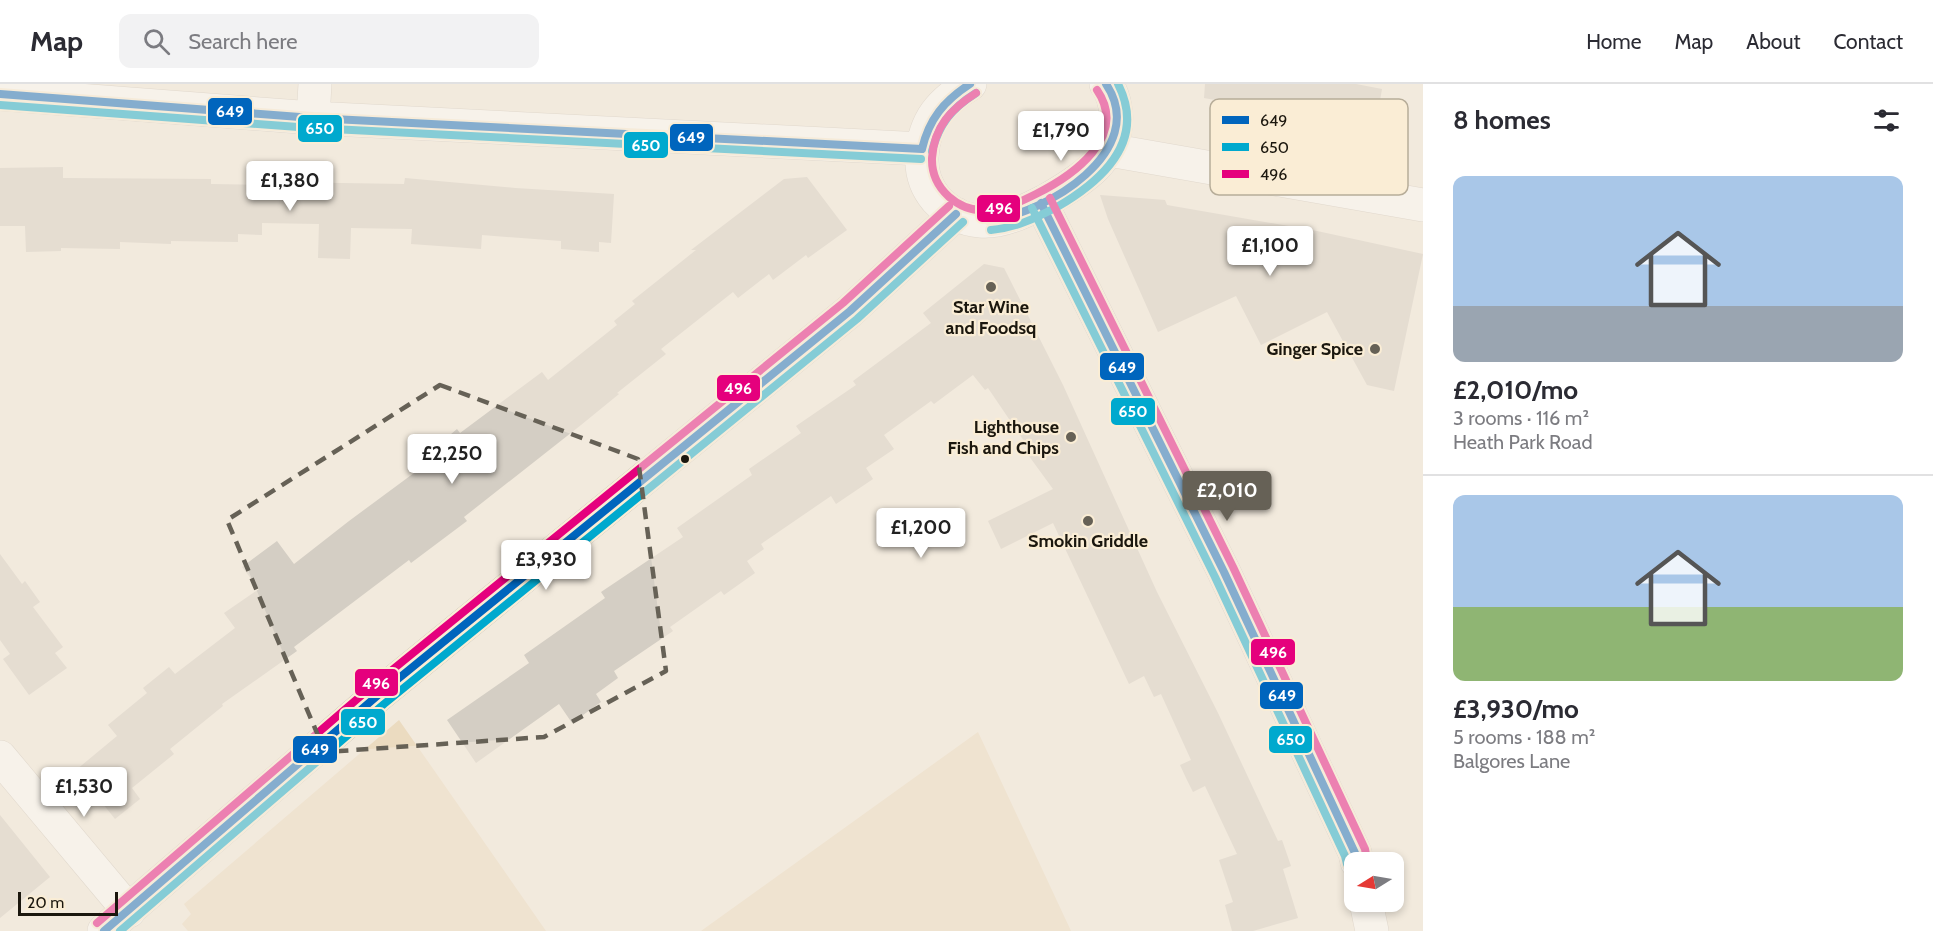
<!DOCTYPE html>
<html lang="en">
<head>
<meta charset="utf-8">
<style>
	body { margin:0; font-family:Cabin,sans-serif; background:#f2f2f3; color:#2b2b33; height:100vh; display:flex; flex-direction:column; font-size:22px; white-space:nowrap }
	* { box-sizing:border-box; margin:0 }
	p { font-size:20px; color:#7c7c81 }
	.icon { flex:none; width:33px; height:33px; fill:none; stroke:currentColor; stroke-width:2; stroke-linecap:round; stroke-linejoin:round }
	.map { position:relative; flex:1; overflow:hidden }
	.side { display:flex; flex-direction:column; background:#fff; width:510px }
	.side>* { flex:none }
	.needle { width:39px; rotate:259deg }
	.controls { position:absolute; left:1344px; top:768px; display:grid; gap:12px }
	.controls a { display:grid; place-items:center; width:60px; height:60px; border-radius:12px; background:#fff; box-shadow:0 3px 9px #0003; font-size:30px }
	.scale { position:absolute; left:18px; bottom:15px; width:100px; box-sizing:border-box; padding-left:6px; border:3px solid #1b170e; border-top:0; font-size:16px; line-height:21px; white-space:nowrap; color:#1b170e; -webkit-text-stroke:4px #faedd5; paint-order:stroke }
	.price { position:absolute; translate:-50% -51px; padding:0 14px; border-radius:6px; background:#fff; color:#222; font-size:20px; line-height:39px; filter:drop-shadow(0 2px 3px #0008) }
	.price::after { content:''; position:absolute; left:50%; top:36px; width:18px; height:14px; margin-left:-9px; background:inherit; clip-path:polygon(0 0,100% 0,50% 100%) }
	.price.selected { background:#666156; color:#fff }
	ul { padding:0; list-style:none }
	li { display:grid; align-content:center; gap:12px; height:318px; padding:0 30px }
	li+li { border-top:2px solid #e1e1e2 }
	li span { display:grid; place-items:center; height:186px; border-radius:12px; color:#555 }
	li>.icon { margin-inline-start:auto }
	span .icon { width:108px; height:108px; fill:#fffc; stroke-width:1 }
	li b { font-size:26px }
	h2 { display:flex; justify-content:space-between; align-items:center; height:72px; padding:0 30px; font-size:26px }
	header { display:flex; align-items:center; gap:36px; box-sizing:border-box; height:84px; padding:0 30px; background:#fff; border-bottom:2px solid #e1e1e2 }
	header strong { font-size:28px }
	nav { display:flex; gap:33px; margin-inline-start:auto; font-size:21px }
	.search { width:420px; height:54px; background:#f2f2f3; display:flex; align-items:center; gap:15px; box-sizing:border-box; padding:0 21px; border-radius:12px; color:#7c7c81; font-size:22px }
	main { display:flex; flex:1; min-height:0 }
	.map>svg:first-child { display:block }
</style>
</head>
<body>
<header>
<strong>Map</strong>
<div class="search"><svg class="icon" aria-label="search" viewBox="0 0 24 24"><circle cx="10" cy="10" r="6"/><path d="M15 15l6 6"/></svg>Search here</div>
<nav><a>Home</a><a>Map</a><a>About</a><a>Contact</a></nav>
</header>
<main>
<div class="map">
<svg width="1423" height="847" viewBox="0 0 1423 847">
	<rect width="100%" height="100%" fill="#f2eadd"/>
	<path fill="#ebdbc0" d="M399,636L546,847H188L182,840L191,830L184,820Z
		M978,648L1071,847H701Z"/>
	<path fill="#d4cec4" d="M1205,0H1356L1382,5L1375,45L1204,14Z
		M63,83V94L211,95V100L279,101V98L404,100L405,94L515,104L614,110L611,159L599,158V168L561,165V157L482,151L481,165L411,160L412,145L351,144L350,175L318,174L319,140L262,139V151L238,150V158L171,157V160L120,158V165L61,164V167L26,168L25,142H0V84Z
		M807,93L847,146L808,174L806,171L773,196L769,190L738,214L733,208L661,265L666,270L617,309L619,310L581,341L464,433L467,437L411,479L409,476L294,563L297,567L222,620L223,622L170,665L174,670L132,704L140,715L115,735L76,686L117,652L108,641L147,609L143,604L169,583L175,590L235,544L224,529L259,505L242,483L277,457L294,480L349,437L437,372L432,366L457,345L460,349L542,288L548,296L617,241L614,237L635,220L632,217L696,166H691L784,95Z
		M1100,111L1165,116L1167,121L1317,147L1423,170L1394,307L1367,301L1327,228L1261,261L1236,212L1158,248L1108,135Z
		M984,180L1004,184L1063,301L1157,508L1218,629L1278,757L1282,756L1291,782L1283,785L1298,834L1253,847H1232L1225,821L1233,818L1219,776L1237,770L1205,702L1193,708L1186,694L1180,681L1191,676L1161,610L1154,613L1144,592L1129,600L1053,439L1001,465L988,437L1053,405L1026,368L1030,366L988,304L985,306L973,291L934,320L931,317L884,351L894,365L866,384L873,395L836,420L831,412L761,460L764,465L747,477L755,489L724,511L721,507L670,543L673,547L614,587L618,594L596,610L601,618L572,639L559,620L476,679L447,636L529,579L524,571L605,514L601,508L683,453L677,444L752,391L749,385L801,349L796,342L856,301L853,297L931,239L923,229Z
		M0,470L22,500L25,497L40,518L33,523L63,563L55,569L67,584L29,611L3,575L10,570L0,556Z
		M0,731L50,793L0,834Z"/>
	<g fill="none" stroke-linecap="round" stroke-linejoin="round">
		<defs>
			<path id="minor" d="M970,0C941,18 924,36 922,72C921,88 926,103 936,115C947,127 963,136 980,137C1003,139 1025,127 1045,117C1079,98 1119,74 1116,30C1115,19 1113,9 1106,0
				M0,10L313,34L922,65
				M313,34L315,0
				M1109,66L1423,121
				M1041,119L1224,488L1355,769L1357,778
				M0,673L129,827
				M1366,818L1372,847
				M104,847L377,612L850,227L956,130"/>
		</defs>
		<use href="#minor" stroke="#cbc5bb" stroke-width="34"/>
		<use href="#minor" stroke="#fdfcfa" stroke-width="33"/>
		<defs>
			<path id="bus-1" d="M0,10L313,34L922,65
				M922,65C929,35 944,17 970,0
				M1041,119L1224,488L1355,769L1357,778
				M990,136C1045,130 1151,67 1106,0
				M104,847L377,612L850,227L956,130"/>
			<path id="bus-2" d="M0,21L312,44L921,75
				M932,67C939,40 952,24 976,9
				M1032,124L1215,493L1345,772L1347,780
				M991,146C1015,144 1036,134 1057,123C1102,97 1147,57 1118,0
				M120,847L384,620L857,235L963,138"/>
			<path id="bus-3" d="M976,9C951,25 934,43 932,74C931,105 959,129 989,126C1006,125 1022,117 1036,110C1072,92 1129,53 1097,6
				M1050,114L1233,483L1365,765L1367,776
				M97,839L370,604L843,219L949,122"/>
		</defs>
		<use href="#bus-1" stroke="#faedd5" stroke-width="12"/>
		<use href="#bus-2" stroke="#faedd5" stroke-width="12"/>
		<use href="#bus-3" stroke="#faedd5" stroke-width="12"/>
		<use href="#bus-1" stroke="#0065bd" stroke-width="8"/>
		<use href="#bus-2" stroke="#00a9ce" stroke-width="8"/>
		<use href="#bus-3" stroke="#e5007d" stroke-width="8"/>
	</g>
	<path d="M0 0H1423V847H0ZM440,301L638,375L666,587L544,653L325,668L227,436Z" fill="#f2eadd" fill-opacity=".55" fill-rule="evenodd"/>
	<path fill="none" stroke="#666156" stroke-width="4.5" stroke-dasharray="12 8" stroke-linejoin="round" d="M440,301L638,375L666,587L544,653L325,668L227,436Z"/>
	<g fill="#666156" stroke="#faedd5" stroke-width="2">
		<circle cx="991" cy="203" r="6"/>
		<circle cx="1375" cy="265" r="6"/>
		<circle cx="1071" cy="353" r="6"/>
		<circle cx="1088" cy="437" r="6"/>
	</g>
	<circle fill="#1b170e" stroke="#faedd5" stroke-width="2" cx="685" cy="375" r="5"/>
	<g text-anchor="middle" stroke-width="4.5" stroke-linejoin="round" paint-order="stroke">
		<g font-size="18" font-weight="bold" fill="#1b170e" stroke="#faedd5">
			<text x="991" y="229">Star Wine<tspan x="991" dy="21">and Foodsq</tspan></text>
			<text x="1363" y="271" text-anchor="end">Ginger Spice</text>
			<text x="1059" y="349" text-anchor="end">Lighthouse<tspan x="1059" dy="21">Fish and Chips</tspan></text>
			<text x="1088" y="463">Smokin Griddle</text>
		</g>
	</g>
	<rect x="1210" y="15" width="198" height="96" rx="9" fill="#faedd5" stroke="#b7ad99" stroke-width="1.5"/>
	<rect x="1222" y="32" width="27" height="8" fill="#0065bd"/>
	<rect x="1222" y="59" width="27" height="8" fill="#00a9ce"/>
	<rect x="1222" y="86" width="27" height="8" fill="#e5007d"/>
	<g font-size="16" fill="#1b170e">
		<text x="1260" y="42">649</text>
		<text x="1260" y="69">650</text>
		<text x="1260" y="96">496</text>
	</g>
	<g stroke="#faedd5" stroke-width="2">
		<rect x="207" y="13" width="46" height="29" rx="6" fill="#0065bd"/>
		<rect x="297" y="30" width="46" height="29" rx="6" fill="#00a9ce"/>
		<rect x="669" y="39" width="45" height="29" rx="6" fill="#0065bd"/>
		<rect x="623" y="47" width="46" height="28" rx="6" fill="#00a9ce"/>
		<rect x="976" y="110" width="45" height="29" rx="6" fill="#e5007d"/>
		<rect x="1099" y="268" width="46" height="29" rx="6" fill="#0065bd"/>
		<rect x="716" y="290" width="45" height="28" rx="6" fill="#e5007d"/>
		<rect x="1110" y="313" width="46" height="29" rx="6" fill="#00a9ce"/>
		<rect x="1250" y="554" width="46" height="28" rx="6" fill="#e5007d"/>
		<rect x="354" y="584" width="45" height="29" rx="6" fill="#e5007d"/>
		<rect x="1259" y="597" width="45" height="29" rx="6" fill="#0065bd"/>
		<rect x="340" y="624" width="46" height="28" rx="6" fill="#00a9ce"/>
		<rect x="1268" y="641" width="45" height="29" rx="6" fill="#00a9ce"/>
		<rect x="292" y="651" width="46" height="29" rx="6" fill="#0065bd"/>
	</g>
	<g font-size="16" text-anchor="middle" font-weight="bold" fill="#fff">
		<text x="230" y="33">649</text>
		<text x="320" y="50">650</text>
		<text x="691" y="59">649</text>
		<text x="646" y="67">650</text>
		<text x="999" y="130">496</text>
		<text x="1122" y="289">649</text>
		<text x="738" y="310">496</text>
		<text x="1133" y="333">650</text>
		<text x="1273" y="574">496</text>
		<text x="376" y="605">496</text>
		<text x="1282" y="617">649</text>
		<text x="363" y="644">650</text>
		<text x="1291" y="661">650</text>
		<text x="315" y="671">649</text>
	</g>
</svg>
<div class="controls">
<a><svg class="needle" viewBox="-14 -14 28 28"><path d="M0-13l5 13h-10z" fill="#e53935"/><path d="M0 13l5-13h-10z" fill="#7c7c81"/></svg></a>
</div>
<div class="scale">20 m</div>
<b class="price" style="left:1061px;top:78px">£1,790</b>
<b class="price" style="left:290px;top:128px">£1,380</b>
<b class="price" style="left:1270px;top:193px">£1,100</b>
<b class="price" style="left:452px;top:401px">£2,250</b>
<b class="price selected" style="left:1227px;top:438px">£2,010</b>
<b class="price" style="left:921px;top:475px">£1,200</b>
<b class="price" style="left:546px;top:507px">£3,930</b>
<b class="price" style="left:84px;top:734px">£1,530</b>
</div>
<section class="side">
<h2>8 homes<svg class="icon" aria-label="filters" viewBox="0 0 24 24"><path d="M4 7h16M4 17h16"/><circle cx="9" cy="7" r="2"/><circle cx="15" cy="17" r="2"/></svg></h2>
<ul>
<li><span style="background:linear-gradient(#a9c7e8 70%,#9aa5b1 0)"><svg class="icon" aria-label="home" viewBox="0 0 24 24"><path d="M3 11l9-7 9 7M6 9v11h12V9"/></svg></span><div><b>£2,010/mo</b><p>3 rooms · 116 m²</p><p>Heath Park Road</p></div></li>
<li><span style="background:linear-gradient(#a9c7e8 60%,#8fb573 0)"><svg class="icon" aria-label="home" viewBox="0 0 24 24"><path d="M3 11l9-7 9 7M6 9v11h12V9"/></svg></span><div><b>£3,930/mo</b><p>5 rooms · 188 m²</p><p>Balgores Lane</p></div></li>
</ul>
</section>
</main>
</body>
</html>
